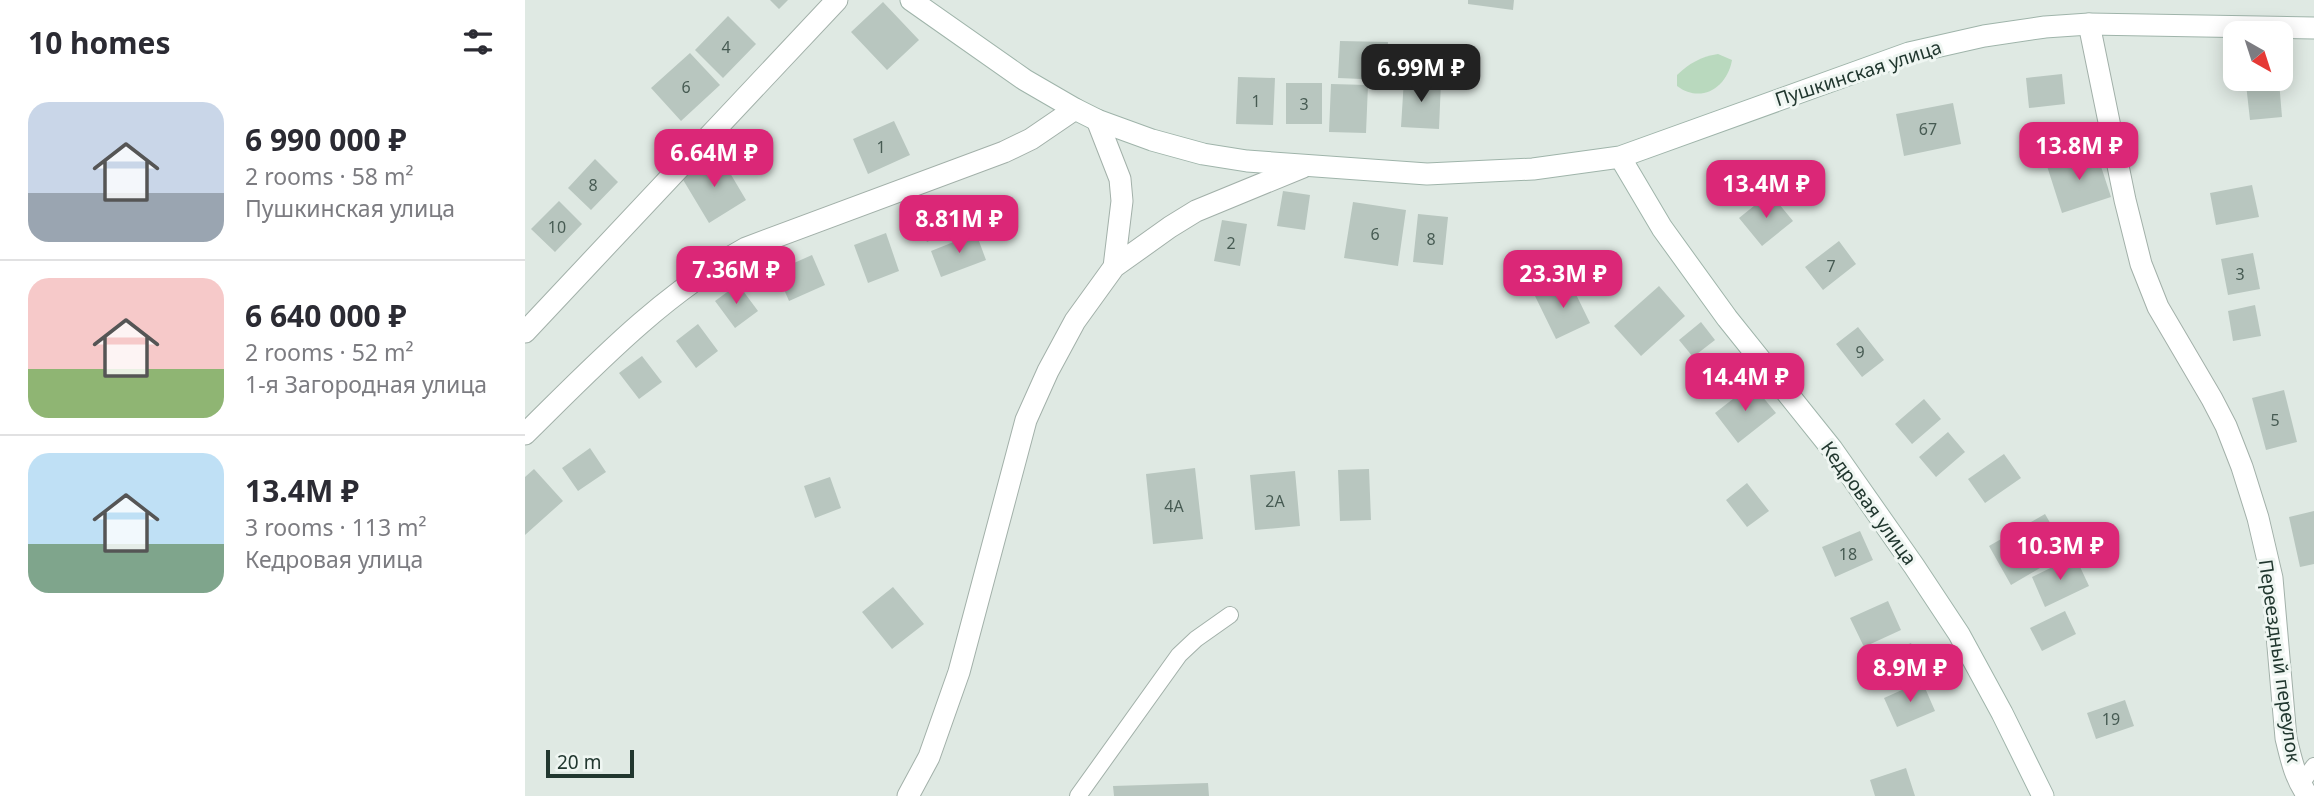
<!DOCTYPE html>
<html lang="en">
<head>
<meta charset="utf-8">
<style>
	body { margin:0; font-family:"Noto Sans",sans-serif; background:#f7f7f7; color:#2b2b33; height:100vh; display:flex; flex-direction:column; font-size:26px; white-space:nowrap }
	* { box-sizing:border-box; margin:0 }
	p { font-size:23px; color:#7c7c81 }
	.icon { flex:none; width:38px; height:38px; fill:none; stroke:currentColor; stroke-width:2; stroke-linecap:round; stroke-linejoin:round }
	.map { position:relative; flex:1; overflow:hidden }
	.side { display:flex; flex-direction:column; background:#fff; width:525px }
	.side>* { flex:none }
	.needle { width:46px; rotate:141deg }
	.controls { position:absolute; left:1698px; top:21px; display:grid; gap:14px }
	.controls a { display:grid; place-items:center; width:70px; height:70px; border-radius:14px; background:#fff; box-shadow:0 4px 18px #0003; font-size:35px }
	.scale { position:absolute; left:21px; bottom:18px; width:88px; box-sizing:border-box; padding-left:7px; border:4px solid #21372f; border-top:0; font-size:19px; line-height:24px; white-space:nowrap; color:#21372f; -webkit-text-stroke:5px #eff6f2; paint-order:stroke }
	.price { position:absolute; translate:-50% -60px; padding:0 16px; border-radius:14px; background:#db2777; color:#fff; font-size:23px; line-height:46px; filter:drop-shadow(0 2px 4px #0008) }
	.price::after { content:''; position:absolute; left:50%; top:42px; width:21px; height:16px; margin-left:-10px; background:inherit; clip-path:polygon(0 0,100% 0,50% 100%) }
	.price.on { background:#222; color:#fff }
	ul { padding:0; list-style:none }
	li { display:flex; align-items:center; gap:21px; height:175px; padding:0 28px }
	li+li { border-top:2px solid #e1e1e2 }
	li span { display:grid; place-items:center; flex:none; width:196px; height:140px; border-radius:21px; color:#555 }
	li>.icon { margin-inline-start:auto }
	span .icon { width:84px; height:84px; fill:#fffc; stroke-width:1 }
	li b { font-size:30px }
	h2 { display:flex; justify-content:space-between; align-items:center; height:84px; padding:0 28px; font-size:30px }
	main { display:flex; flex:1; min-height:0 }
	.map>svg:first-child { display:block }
</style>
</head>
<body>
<main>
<section class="side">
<h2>10 homes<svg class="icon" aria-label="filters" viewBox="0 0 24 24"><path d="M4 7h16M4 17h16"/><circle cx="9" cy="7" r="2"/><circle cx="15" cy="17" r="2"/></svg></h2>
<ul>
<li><span style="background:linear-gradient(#c9d6e8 65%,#9aa5b1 0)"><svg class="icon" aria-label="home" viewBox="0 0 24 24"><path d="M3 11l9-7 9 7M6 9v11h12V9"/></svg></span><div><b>6 990 000 ₽</b><p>2 rooms · 58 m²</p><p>Пушкинская улица</p></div></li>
<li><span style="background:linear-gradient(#f6c9c9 65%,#8fb573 0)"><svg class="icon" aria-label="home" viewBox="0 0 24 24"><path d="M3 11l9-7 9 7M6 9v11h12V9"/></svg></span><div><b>6 640 000 ₽</b><p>2 rooms · 52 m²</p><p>1-я Загородная улица</p></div></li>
<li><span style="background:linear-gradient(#bfe0f5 65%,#7fa58c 0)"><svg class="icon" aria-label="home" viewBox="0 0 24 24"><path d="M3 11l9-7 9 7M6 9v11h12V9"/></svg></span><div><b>13.4M ₽</b><p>3 rooms · 113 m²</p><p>Кедровая улица</p></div></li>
</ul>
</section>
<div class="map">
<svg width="1789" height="796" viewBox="0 0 1789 796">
	<rect width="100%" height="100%" fill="#dfe9e3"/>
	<path fill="#b9d9be" d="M1193,54L1207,60C1202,88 1176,104 1152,86V75C1165,63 1175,57 1193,54Z"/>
	<path fill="#b8c6bf" d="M245,0H263L254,9Z
		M943,0H989L988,10L943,4Z
		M358,2L394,40L362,70L326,32Z
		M203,16L231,44L198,78L170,50Z
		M815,41L863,42L861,80L813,78Z
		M165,53L195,85L156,121L126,88Z
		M1537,74L1540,104L1504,108L1501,78Z
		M713,77L750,78L748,125L711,124Z
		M879,79L916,81L914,129L876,127Z
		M1754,81L1757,117L1725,120L1721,84Z
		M761,83H797V124H761Z
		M806,84L843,85L841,133L804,132Z
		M1428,103L1436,144L1379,156L1371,114Z
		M369,121L385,155L343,174L328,139Z
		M1571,151L1586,197L1537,213L1522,166Z
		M195,156L221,200L184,223L157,178Z
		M70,159L93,182L66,210L43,188Z
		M1727,185L1734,217L1691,225L1685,193Z
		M758,191L785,195L780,230L752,226Z
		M1245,193L1268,221L1237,246L1214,218Z
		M414,200L427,230L402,242L389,211Z
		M34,201L57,224L30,252L6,229Z
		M828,202L881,210L873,266L819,258Z
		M893,214L923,217L918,265L888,262Z
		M697,220L722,224L715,266L689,261Z
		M361,233L374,271L343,283L329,245Z
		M451,233L461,260L416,277L406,251Z
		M1314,241L1331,264L1298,290L1280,267Z
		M1728,253L1735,289L1703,295L1696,259Z
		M287,255L300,285L264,301L251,271Z
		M1044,280L1065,323L1031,339L1010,296Z
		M213,284L233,311L210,328L190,301Z
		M1134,286L1160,316L1116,356L1089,326Z
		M1730,305L1736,336L1708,341L1703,311Z
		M1176,322L1190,340L1168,357L1154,340Z
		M173,324L193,351L171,368L151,341Z
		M1333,327L1359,360L1337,377L1311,344Z
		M117,356L137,382L114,399L94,373Z
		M1227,384L1251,413L1213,443L1190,413Z
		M1759,390L1772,442L1741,450L1727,398Z
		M1399,399L1416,419L1387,444L1370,424Z
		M1423,432L1440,452L1411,477L1394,457Z
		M65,448L81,472L53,491L37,468Z
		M1479,454L1496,478L1460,503L1443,479Z
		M670,468L678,539L628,544L621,474Z
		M9,469L38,501L0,535V477Z
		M844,469L846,520L815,521L813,470Z
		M770,471L775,526L730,530L725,475Z
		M305,477L316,508L290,518L279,486Z
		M1222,483L1244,511L1222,527L1201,500Z
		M1789,511V564L1775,567L1764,517Z
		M1520,514L1542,552L1486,585L1464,546Z
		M1335,531L1348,560L1310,577L1297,547Z
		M1550,556L1564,586L1520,607L1507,577Z
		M368,587L399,624L367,649L337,612Z
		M1363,601L1376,630L1339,647L1325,618Z
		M1540,611L1551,634L1517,651L1505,628Z
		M1386,643L1399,672L1361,689L1348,659Z
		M1397,681L1410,711L1372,727L1359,698Z
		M1600,700L1609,726L1571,739L1562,713Z
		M1381,768L1390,796H1350L1345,780Z
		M683,783L684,796H589L588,786Z"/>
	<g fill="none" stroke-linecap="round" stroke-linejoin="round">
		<defs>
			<path id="lane" d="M1775,785L1789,766
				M553,796L654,655L671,639L705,615"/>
			<path id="street" d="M1564,24L1600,200L1616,264L1633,307L1687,399L1701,426L1717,467L1733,518L1747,578L1761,738C1766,759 1770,778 1783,796
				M572,120L595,179L597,201L589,267
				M0,332L312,0
				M0,434C69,366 136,295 221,248L479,152L506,139L550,109
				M383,796L404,757L434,672L501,420L523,371L550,321L589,267L645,227L671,211L778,167"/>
			<path id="secondary" d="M386,0L500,80L550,109L572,120L627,140L678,154L722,161L902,174L1008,169L1095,157L1384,53L1459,36L1520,27L1564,24L1789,28
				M1095,157L1137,228L1202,318L1307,449L1389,566L1434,634L1477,713L1518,796"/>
		</defs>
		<use href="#lane" stroke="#a2b0a9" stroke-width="18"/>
		<use href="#street" stroke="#a2b0a9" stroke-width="23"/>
		<use href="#secondary" stroke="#9fb4aa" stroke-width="23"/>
		<use href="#lane" stroke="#fff" stroke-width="16"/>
		<use href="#street" stroke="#fff" stroke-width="21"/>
		<use href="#secondary" stroke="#fff" stroke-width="21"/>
	</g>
	<g text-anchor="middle" stroke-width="6" stroke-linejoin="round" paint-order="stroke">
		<g font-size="16" fill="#475b53">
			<text x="201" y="53">4</text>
			<text x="161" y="93">6</text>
			<text x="731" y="107">1</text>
			<text x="779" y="110">3</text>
			<text x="1403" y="135">67</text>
			<text x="356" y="153">1</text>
			<text x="68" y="191">8</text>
			<text x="32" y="233">10</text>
			<text x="850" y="240">6</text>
			<text x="906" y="245">8</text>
			<text x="706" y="249">2</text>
			<text x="1306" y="272">7</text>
			<text x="1715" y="280">3</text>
			<text x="1335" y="358">9</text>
			<text x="1750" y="426">5</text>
			<text x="750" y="507">2А</text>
			<text x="649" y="512">4А</text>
			<text x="1323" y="560">18</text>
			<text x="1586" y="725">19</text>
		</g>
		<g font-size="19" fill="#21372f" stroke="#eff6f2">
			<text transform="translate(1333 73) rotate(-18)" y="7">Пушкинская улица</text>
			<text transform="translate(1344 503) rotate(54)" y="7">Кедровая улица</text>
			<text transform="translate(1755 661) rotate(82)" y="7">Переездный переулок</text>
		</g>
	</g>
</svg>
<div class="controls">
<a><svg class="needle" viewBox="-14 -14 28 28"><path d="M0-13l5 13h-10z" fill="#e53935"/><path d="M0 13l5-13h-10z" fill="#7c7c81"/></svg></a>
</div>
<div class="scale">20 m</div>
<b class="price on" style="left:896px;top:104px">6.99M ₽</b>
<b class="price" style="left:1554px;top:182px">13.8M ₽</b>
<b class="price" style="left:189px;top:189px">6.64M ₽</b>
<b class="price" style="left:1241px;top:220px">13.4M ₽</b>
<b class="price" style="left:434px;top:255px">8.81M ₽</b>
<b class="price" style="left:211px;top:306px">7.36M ₽</b>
<b class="price" style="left:1038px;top:310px">23.3M ₽</b>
<b class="price" style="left:1220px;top:413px">14.4M ₽</b>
<b class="price" style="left:1535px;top:582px">10.3M ₽</b>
<b class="price" style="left:1385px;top:704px">8.9M ₽</b>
</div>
</main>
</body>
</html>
